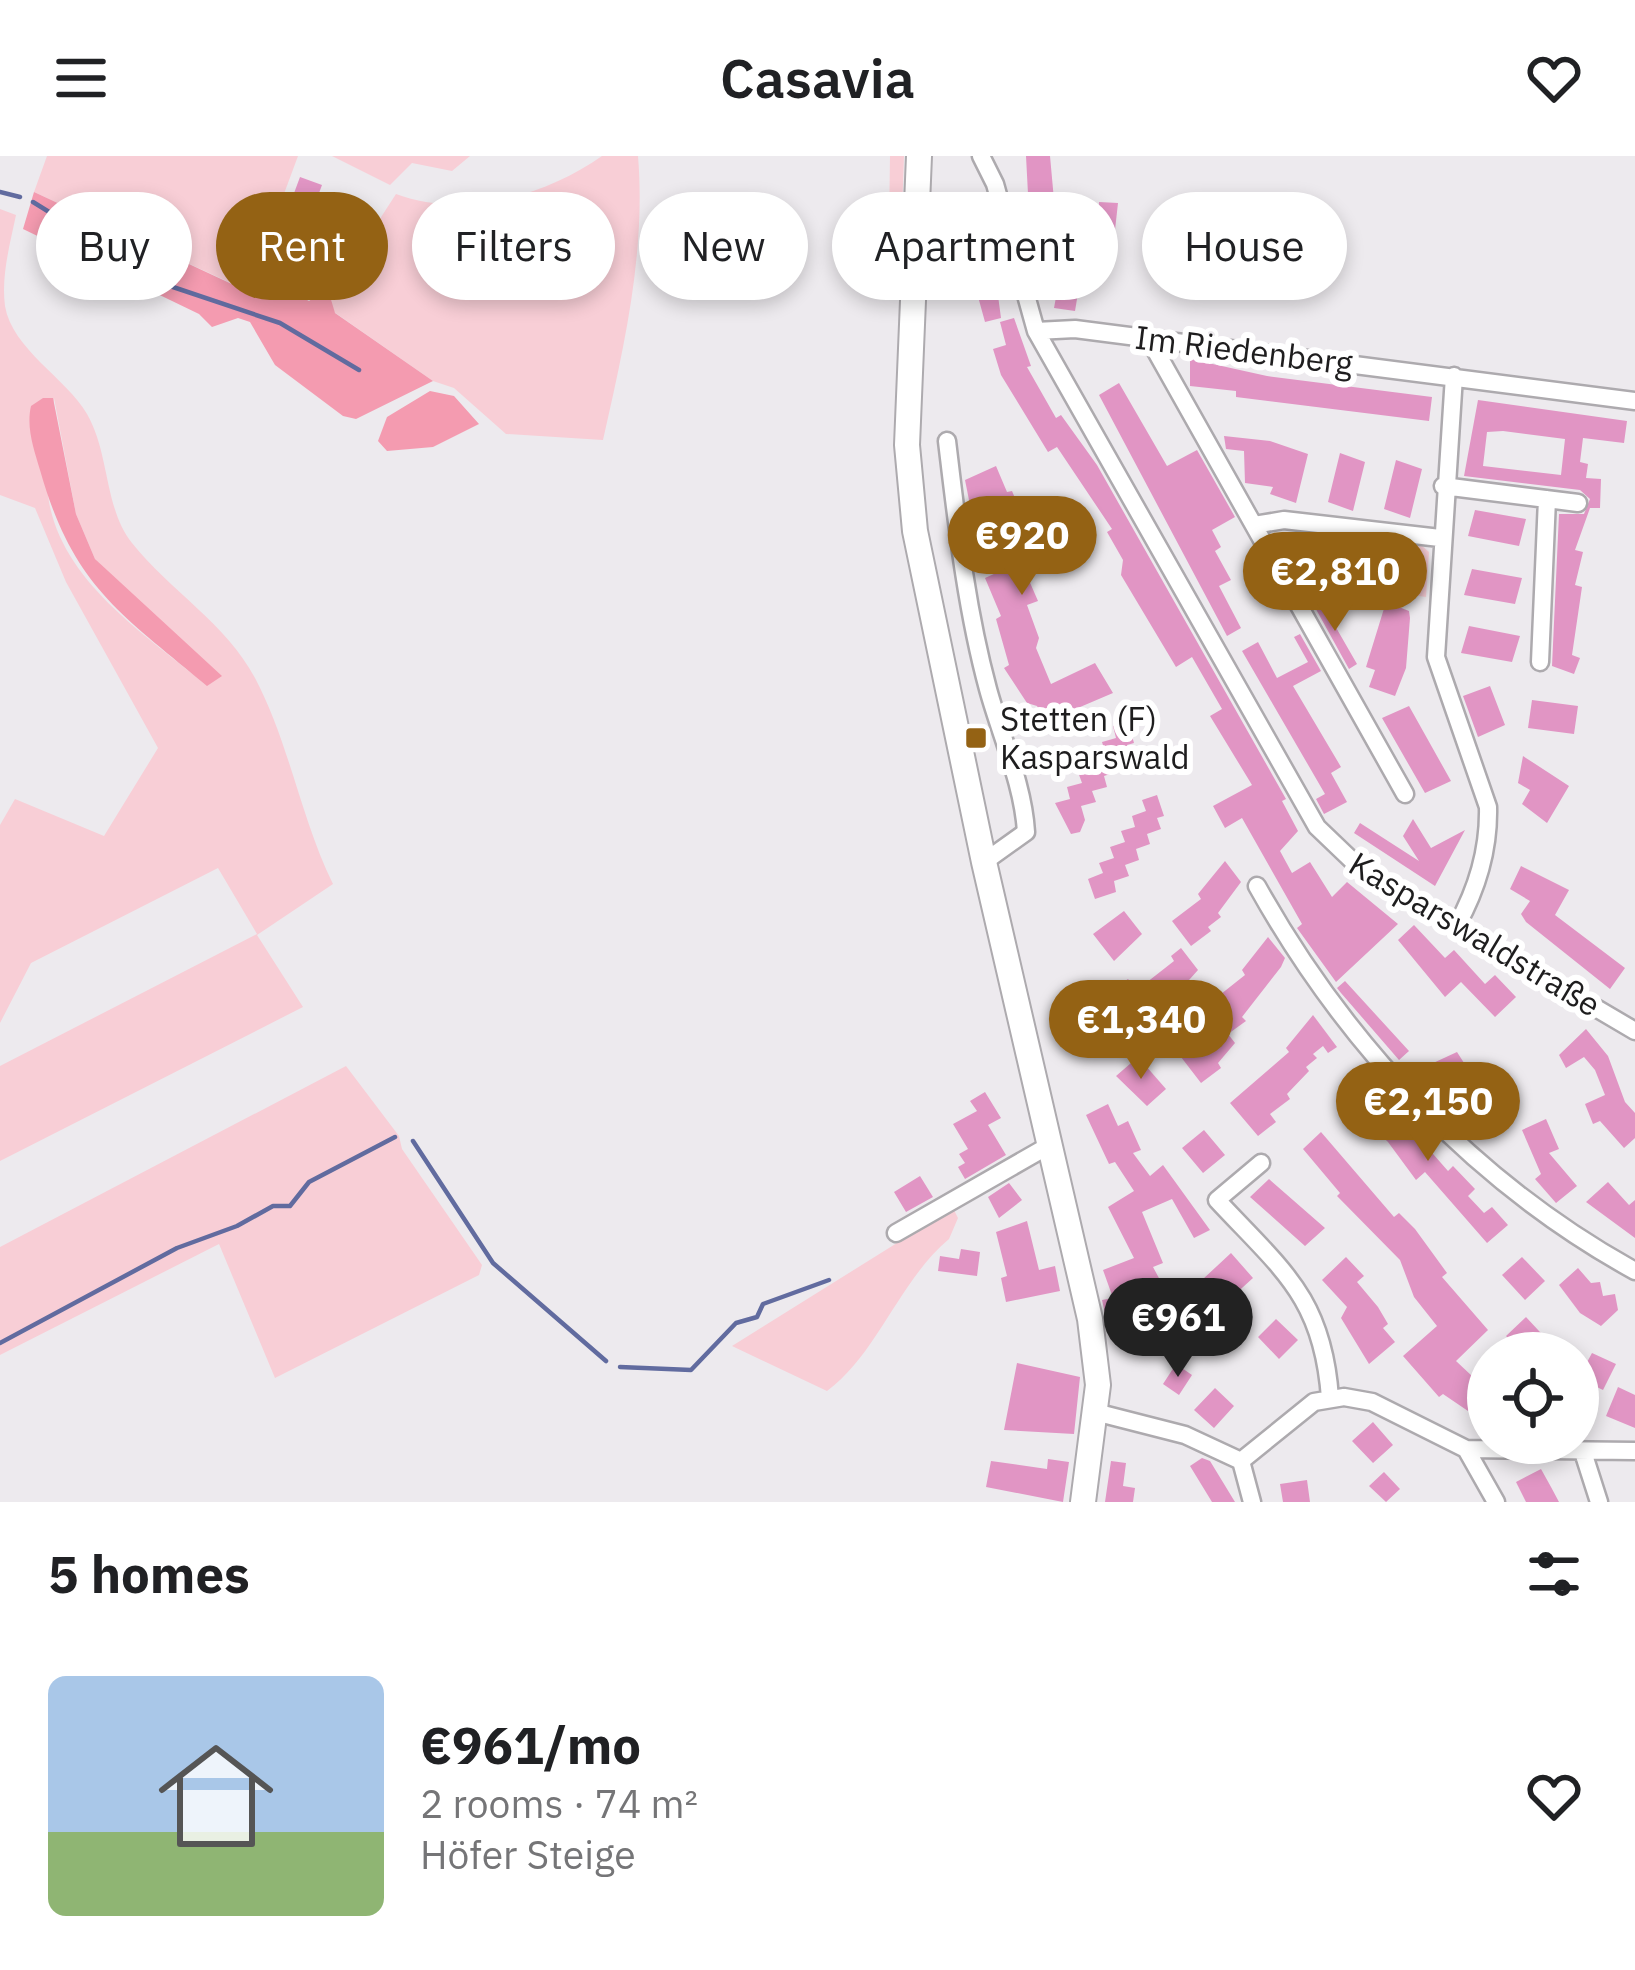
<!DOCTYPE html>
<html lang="en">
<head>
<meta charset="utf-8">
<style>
	body { margin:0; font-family:"IBM Plex Sans",sans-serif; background:#f6f6f6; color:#202124; height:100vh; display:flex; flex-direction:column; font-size:45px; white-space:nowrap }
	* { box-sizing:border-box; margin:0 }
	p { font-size:39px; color:#757577 }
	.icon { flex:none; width:66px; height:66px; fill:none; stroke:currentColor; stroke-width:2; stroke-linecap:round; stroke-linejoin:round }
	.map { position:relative; height:1346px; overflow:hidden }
	.panel { display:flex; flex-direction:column; background:#fff; flex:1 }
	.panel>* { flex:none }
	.guide { position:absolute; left:36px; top:36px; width:1563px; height:108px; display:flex; gap:24px }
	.tools { position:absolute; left:1467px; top:1176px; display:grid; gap:24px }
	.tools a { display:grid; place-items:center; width:132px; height:132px; border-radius:50%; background:#fff; box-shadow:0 6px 18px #0003; font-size:60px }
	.price { position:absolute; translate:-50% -102px; padding:0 27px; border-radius:42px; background:#946214; color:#fff; font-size:39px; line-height:78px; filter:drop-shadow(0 3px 6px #0008) }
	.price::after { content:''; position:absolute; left:50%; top:72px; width:36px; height:27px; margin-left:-18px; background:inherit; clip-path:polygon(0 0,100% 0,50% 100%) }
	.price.active { background:#222; color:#fff }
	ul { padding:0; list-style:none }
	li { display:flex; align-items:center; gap:36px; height:300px; padding:0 48px }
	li+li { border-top:3px solid #e0e0e0 }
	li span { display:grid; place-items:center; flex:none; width:336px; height:240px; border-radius:18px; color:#555 }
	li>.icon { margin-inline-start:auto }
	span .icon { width:144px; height:144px; fill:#fffc; stroke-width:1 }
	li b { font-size:51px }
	h2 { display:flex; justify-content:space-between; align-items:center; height:144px; padding:0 48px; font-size:51px }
	.chip { padding:0 42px; border-radius:54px; background:#fff; box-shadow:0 6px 18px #0003; font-size:42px; line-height:108px }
	.chip.active { background:#946214; color:#fff }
	header { display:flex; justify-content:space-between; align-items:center; height:156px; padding:0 48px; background:#fff; font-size:54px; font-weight:600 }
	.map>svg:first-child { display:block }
</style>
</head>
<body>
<header><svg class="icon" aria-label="menu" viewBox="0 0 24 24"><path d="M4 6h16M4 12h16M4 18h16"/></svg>Casavia<svg class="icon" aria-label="heart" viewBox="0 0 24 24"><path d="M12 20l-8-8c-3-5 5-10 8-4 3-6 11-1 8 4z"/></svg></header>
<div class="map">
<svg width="1635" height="1346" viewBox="0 0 1635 1346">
	<rect width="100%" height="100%" fill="#edeaee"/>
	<path fill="#f8ced6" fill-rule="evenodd" d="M47,0H298L248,135L34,36Z
		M332,0H470L452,15L412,7L390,29Z
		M602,0H638C646,96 624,191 603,284L506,278L454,232L433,225L334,156L330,140L396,38C464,63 545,40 602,0Z
		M890,0H904L899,140H888Z
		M0,53L16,59C10,88 1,120 5,150C12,193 66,222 87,258C110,298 104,352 132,387C170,435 226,467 255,522C289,586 301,663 333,728L257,779L303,851L0,1005V910L257,778L218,712L31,807L0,867V669L15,643L104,680L158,592L66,426L35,352L0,339ZM54,242L76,358L95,403L206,529C148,480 64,428 49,346C44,315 52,274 54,242Z
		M1396,385L1420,388L1429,396L1426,441L1383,435Z
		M346,910L399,980L402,993L482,1109L479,1119L275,1222L219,1088L0,1199V1091Z
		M953,1052L958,1062L949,1083C899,1125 878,1197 827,1235L732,1190Z"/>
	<path fill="#f49bb0" d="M34,36L260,141L275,127L309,145L321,136L330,140L335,157L433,225L356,263L343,260L275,209L250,166L238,162L212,171L199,158L23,73Z
		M430,235L454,240L479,268L433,291L387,295L378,285L387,261Z
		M43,242H53L76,358L95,403L222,520L207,530C119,456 73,430 40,314C34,293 26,272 31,250Z"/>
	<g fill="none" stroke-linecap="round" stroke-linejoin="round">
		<path stroke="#616b9f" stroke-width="4.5" d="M0,36L20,41
			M33,46L167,129L280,167L359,214
			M413,985L493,1107L606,1205
			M0,1187L177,1092L237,1070L273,1050H290L309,1026L395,981
			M620,1211L691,1214L736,1167L757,1161L763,1148L829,1124"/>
	</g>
	<path fill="#e195c4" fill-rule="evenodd" d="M1026,0H1050L1054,44L1069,43L1074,130L1079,131L1075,155L1054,152L1061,114L1044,113L1046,78L1038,79L1035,38H1028Z
		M300,21L322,29L312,56L290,48Z
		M1099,46L1118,47L1113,92H1097Z
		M988,65L1001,162L985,166L974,126L968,67Z
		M1014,162L1031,210L1027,211L1056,262L1061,259L1097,309L1286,643L1282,645L1298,675L1280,695L1292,717L1310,706L1332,741L1347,726L1398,768L1336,826L1297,772L1302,768L1242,662L1225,672L1213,650L1252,629L1210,560L1222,553L1192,501L1176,511L1121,419L1123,404L1107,376L1112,373L1057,291L1048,296L1001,219L993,193L1006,189L1000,166Z
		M1190,203L1267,220L1432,241L1429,265L1236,241V235L1190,230Z
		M1119,227L1167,310L1197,294L1235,361L1212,374L1221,391L1215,395L1231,424L1219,430L1241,472L1227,480L1099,239Z
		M1478,244L1627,265L1624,287L1583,282L1580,306L1588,308L1586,322L1601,323L1600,352H1590L1575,394L1583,396L1575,429L1582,431L1572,499L1580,502L1574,518L1552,510L1559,358H1584L1590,343L1580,334L1464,320ZM1503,275L1565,283L1561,319L1483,310L1487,276Z
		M1224,280L1270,285L1308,298L1296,347L1270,338L1273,331L1245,327L1244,295L1226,293Z
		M1340,297L1365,306L1353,355L1328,346Z
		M1396,304L1422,313L1410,362L1384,353Z
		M996,310L1007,336L1012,335L1020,354L1024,352L1044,397L1021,406L1038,445L1027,449L1039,482L1036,492L1051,528L1095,507L1113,537L1059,560L1056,552L1041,558L1037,550L1027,547L1004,512L1009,509L996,463L1001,460L985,422L996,417L985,392L978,395L971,379L975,374L965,324Z
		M1475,354L1526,363L1519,390L1468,380Z
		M1310,388L1327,395L1329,389L1348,396L1359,391L1387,401L1379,428L1339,419L1321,422L1294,413L1300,396L1306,398Z
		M1472,413L1522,422L1515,448L1464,439Z
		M1319,442L1357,508L1349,513L1312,446Z
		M1386,446L1409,455L1410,462L1406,512L1395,540L1369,531L1375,514L1366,511Z
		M1469,470L1520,480L1512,506L1461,497Z
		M1300,478L1321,515L1293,530L1341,611L1331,617L1347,646L1324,658L1316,643L1325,638L1242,495L1258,486L1277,522L1308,506L1294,481Z
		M1490,530L1505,569L1478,581L1463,540Z
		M1532,544L1578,550L1574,578L1528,572Z
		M1409,550L1451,625L1425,637L1382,562Z
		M1128,566L1134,587L1127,589L1130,600L1116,605L1119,615L1104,620L1107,631L1092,635L1096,646L1081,650L1085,664L1080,676L1071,678L1055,647L1070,643L1067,631L1082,627L1078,616L1093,612L1090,601L1105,596L1102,586L1116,582L1113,570Z
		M1523,600L1569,630L1547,667L1522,648L1530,634L1518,627Z
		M1157,639L1164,660L1157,662L1161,673L1147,678L1150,688L1136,693L1139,704L1125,709L1129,720L1114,725L1116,736L1095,743L1088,723L1103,717L1099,707L1114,702L1110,691L1125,686L1121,675L1135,671L1132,660L1146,655L1142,644Z
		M1413,663L1431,692L1465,674L1435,730L1354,677L1360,667L1419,705L1403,680Z
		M1225,705L1241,726L1218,757L1221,761L1208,771L1211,775L1191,790L1172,765L1201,743L1198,738Z
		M1521,710L1569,734L1555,759L1625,812L1610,833L1526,766L1521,758L1530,745L1510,733Z
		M1124,755L1142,778L1114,805L1093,778Z
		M1414,769L1445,802L1454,794L1485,828L1495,819L1516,841L1495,861L1461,826L1445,841L1398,784Z
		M1268,781L1285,802L1281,811L1242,861L1246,865L1228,878L1235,887L1218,907L1221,912L1201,927L1181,901L1228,858L1216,842L1245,819L1242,814Z
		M1181,792L1198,814L1180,834L1184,839L1163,854L1155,843L1110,884L1091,859L1122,835L1118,830L1128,823L1137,834L1174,805L1171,800Z
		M1345,825L1409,895L1399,904L1341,837L1337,832Z
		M1313,859L1337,891L1328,897L1323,890L1313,898L1317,902L1306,911L1309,915L1287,938L1290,943L1270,958L1276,966L1258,980L1230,947L1289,896L1286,892Z
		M1586,873L1608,900L1625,946L1635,957V982L1624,992L1600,965L1593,968L1585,948L1605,939L1595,914L1584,901L1566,912L1559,899Z
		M1457,896L1482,935L1456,947L1431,908Z
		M1138,901L1166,933L1147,950L1116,920Z
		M1376,933L1448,1015L1453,1010L1475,1033L1468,1040L1484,1057L1492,1051L1508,1069L1487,1087L1425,1016L1416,1024L1388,986L1354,954Z
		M985,936L1001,962L988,969L1006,999L965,1023L958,1011L965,1007L959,998L968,993L953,968L977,955L970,945Z
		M1497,945L1508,971L1488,979L1477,953Z
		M1108,948L1118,970L1128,965L1141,994L1133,997L1150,1020L1163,1009L1210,1074L1194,1082L1172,1043L1142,1056L1163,1107L1153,1111L1174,1150L1231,1097L1253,1122L1232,1141L1221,1130L1200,1150L1211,1161L1188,1183L1157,1151L1130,1164L1134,1179L1111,1184L1102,1144L1113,1142L1103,1114L1134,1102L1108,1051L1134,1035L1115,1006L1109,1008L1086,959Z
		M1546,963L1559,993L1549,997L1577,1030L1556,1047L1535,1023L1541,1018L1522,974Z
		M1204,974L1225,999L1203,1017L1182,992Z
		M1321,976L1394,1061L1399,1057L1415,1073L1447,1117L1442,1121L1488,1174L1456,1205L1488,1235L1468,1255L1443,1238L1439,1241L1403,1200L1437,1170L1414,1141L1400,1104L1337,1040L1340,1037L1303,993Z
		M920,1020L933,1041L906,1056L894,1036Z
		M1269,1023L1325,1072L1305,1090L1250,1041Z
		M1608,1026L1629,1049L1635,1044V1082L1586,1046Z
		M1009,1027L1022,1044L999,1062L988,1041Z
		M1027,1065L1039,1114L1055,1110L1060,1135L1006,1146L1001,1122L1007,1120L996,1076Z
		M961,1093L980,1096L977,1120L938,1115L940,1100L959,1103Z
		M1346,1101L1364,1120L1357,1126L1378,1151L1388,1168L1383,1172L1395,1186L1369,1208L1341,1162L1347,1151L1322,1124Z
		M1522,1101L1545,1125L1525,1144L1502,1119Z
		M1578,1112L1591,1127L1600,1126L1603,1140L1615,1138L1618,1154L1601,1170L1580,1157L1559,1129Z
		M1526,1161L1539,1175L1560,1197H1522L1506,1180Z
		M1276,1163L1298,1184L1279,1203L1258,1181Z
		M1592,1197L1616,1208L1603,1234L1578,1222V1206L1585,1210Z
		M1017,1207L1080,1221L1074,1278L1004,1274Z
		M1176,1208L1192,1219L1179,1239L1163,1228Z
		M1618,1231L1635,1239V1272L1606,1260Z
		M1215,1232L1234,1250L1214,1272L1194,1254Z
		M1373,1266L1393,1289L1373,1307L1352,1285Z
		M1202,1302L1210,1305L1235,1346H1212L1190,1310Z
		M1048,1303L1069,1306L1063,1346L986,1331L991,1305L1047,1313Z
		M1111,1305L1126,1307L1123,1330L1135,1332L1133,1346H1105Z
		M1541,1313L1551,1331L1559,1346H1526L1516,1326Z
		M1384,1316L1400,1333L1386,1346L1369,1330Z
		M1307,1324L1310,1346H1283L1280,1328Z"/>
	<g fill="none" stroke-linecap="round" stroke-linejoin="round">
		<defs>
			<path id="street" d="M981,0L995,28L1036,175L1317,671L1363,715L1635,875
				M1036,175L1075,173L1635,245
				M1149,183L1405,638
				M1454,220L1436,501L1488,651C1489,693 1477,733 1457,769
				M947,285C957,368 966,452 988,533C1001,581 1023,627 1026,676L984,706
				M1443,330L1578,347
				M1254,369L1284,364L1440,382
				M1540,506L1547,343
				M1257,730C1345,888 1475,1027 1635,1115
				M1261,1007L1217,1044C1281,1113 1323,1141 1330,1242
				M896,1077L1048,990
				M1095,1256L1185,1279L1241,1305L1314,1246L1344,1241L1372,1246L1466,1293L1635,1295
				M1466,1293L1496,1346
				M1583,1296L1599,1346
				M1241,1305L1252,1346"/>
			<path id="secondary" d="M919,0L907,289L915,375L984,706L1090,1163L1098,1229L1083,1346"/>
		</defs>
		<use href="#street" stroke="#adaaae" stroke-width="21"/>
		<use href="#secondary" stroke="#adaaae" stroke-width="28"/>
		<use href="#street" stroke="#fff" stroke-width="16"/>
		<use href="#secondary" stroke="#fff" stroke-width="24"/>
	</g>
	<rect fill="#946214" stroke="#fff" stroke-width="4.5" x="964" y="570" width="24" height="24" rx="6"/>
	<g text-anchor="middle" stroke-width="12" stroke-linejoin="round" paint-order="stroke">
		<g font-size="33" fill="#1e1d1e" stroke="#fff">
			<text transform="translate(1244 194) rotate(7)" y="12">Im Riedenberg</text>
			<text transform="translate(1475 778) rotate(31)" y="12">Kasparswaldstraße</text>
		</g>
		<g font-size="33" fill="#1e1d1e" stroke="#fff" text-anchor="start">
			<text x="1000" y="575">Stetten (F)<tspan x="1000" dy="38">Kasparswald</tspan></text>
		</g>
	</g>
</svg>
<div class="tools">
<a><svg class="icon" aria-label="locate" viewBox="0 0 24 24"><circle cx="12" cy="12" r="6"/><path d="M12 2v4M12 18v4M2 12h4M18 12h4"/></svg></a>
</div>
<b class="price" style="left:1022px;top:442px">€920</b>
<b class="price" style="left:1335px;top:478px">€2,810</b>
<b class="price" style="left:1141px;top:926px">€1,340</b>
<b class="price" style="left:1428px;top:1008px">€2,150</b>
<b class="price active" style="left:1178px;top:1224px">€961</b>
<div class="guide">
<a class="chip">Buy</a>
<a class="chip active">Rent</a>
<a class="chip">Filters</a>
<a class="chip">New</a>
<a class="chip">Apartment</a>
<a class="chip">House</a>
</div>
</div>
<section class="panel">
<h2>5 homes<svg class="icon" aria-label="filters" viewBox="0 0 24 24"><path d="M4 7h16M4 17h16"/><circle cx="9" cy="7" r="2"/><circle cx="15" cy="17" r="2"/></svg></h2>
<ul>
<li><span style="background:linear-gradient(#a9c7e8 65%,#8fb573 0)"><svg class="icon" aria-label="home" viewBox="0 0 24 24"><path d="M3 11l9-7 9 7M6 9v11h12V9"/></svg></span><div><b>€961/mo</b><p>2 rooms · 74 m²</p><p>Höfer Steige</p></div><svg class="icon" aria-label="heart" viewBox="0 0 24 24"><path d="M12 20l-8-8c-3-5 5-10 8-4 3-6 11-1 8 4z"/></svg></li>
</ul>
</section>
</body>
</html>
